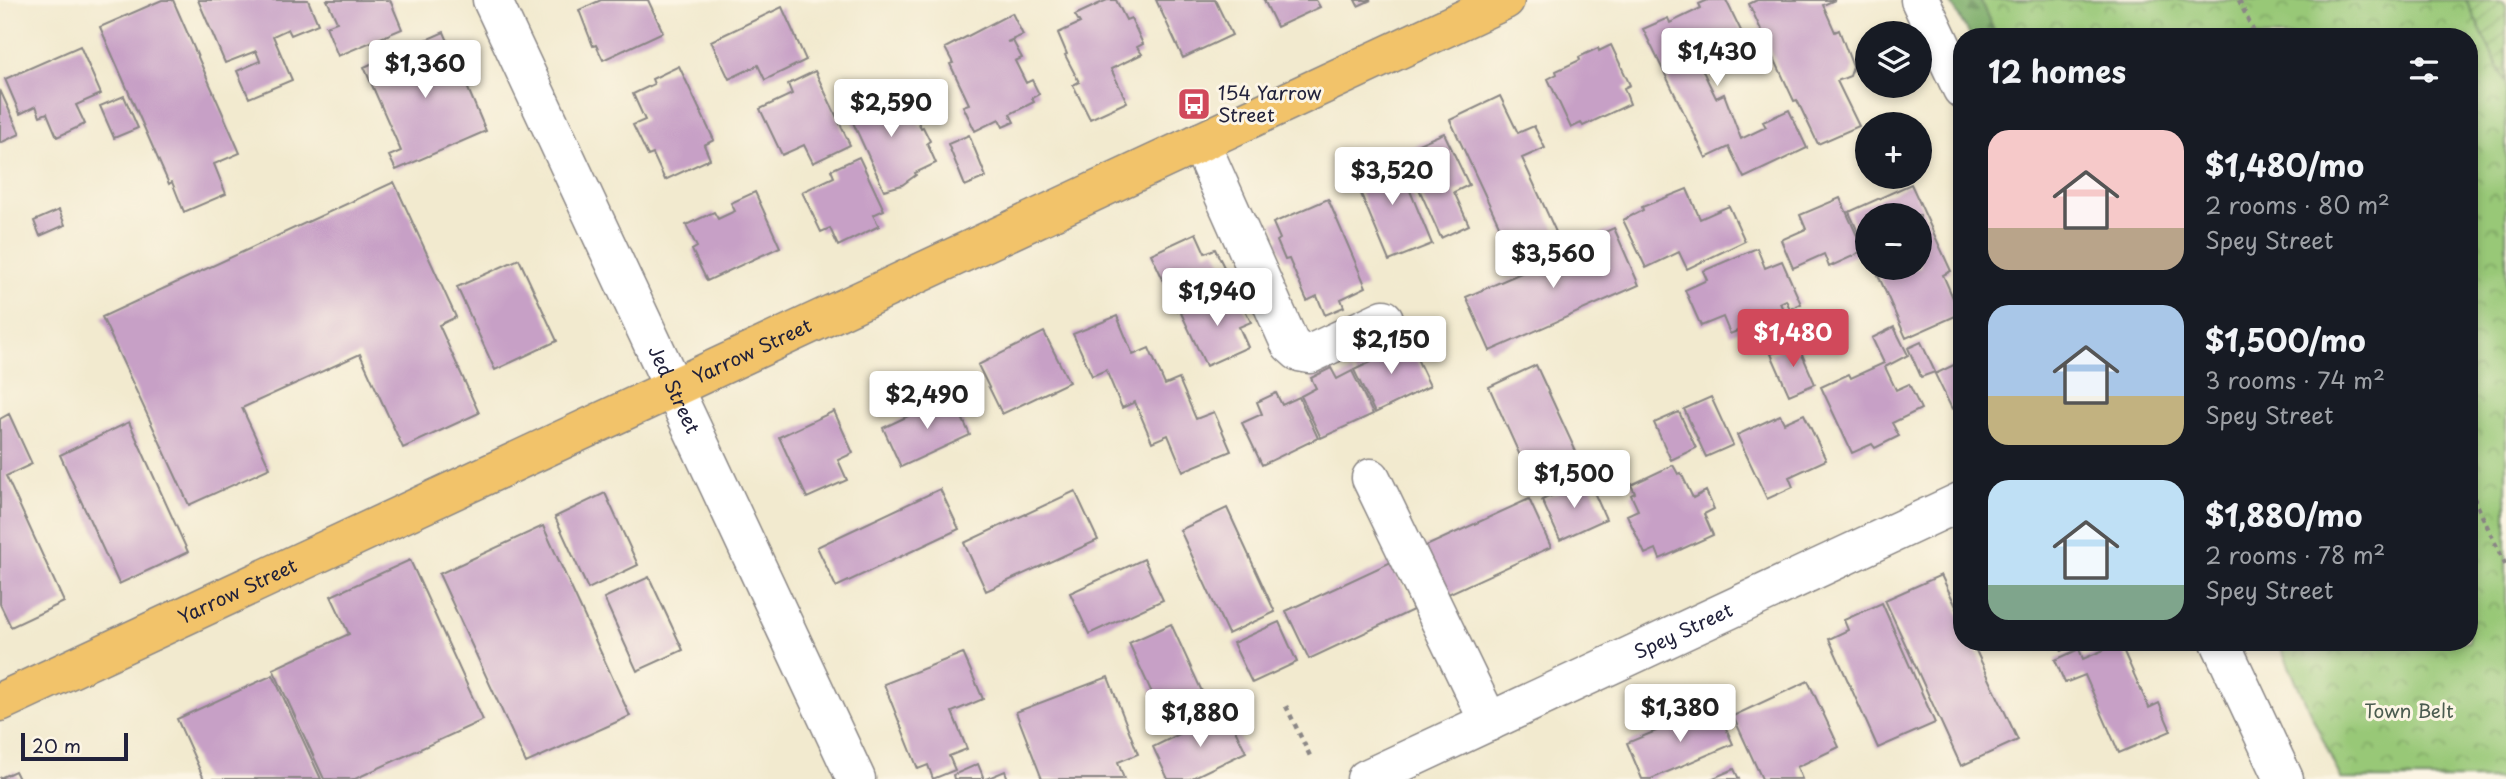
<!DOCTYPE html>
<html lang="en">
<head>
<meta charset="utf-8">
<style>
	body { margin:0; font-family:"Playpen Sans",sans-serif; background:#20242c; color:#f1f3f6; height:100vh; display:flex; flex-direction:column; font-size:26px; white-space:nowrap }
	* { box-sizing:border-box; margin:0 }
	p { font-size:23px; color:#9ea1a6 }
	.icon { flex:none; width:38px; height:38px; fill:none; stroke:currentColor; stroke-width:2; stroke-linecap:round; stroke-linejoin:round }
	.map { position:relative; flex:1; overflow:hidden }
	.panel { position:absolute; left:1953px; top:28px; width:525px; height:623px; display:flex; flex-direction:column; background:#171b24; border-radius:28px; box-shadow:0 4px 10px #0003 }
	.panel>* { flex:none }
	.tools { position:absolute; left:1855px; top:21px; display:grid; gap:14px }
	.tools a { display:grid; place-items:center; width:77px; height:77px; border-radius:50%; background:#171b24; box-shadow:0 4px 10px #0003; font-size:35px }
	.scale { position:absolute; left:21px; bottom:18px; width:107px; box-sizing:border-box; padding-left:7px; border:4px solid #22223b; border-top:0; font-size:19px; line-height:24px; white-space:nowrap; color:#22223b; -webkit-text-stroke:5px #fcf5e5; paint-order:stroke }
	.price { position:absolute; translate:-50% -60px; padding:0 16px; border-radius:7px; background:#fff; color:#222; font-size:23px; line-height:46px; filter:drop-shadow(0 2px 4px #0008) }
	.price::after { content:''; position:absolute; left:50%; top:42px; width:21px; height:16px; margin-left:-10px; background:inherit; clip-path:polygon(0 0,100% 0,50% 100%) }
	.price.on { background:#d1495b; color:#fff }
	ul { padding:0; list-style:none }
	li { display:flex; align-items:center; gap:21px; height:175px; padding:0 35px }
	li span { display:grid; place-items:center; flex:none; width:196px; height:140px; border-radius:21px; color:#555 }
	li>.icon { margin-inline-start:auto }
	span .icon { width:84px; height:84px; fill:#fffc; stroke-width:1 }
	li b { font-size:30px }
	h2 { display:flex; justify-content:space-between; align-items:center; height:84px; padding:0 35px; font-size:30px }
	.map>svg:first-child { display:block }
</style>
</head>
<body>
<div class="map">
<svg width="2506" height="779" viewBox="0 0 2506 779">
	<defs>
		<pattern id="forest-firs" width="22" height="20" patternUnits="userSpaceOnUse" patternTransform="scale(1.75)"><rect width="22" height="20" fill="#7aac68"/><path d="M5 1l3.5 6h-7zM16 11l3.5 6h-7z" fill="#648c57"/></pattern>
		<pattern id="park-crowns" width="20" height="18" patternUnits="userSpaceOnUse" patternTransform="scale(1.75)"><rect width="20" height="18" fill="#98c877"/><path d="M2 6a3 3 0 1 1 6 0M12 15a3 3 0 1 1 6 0" fill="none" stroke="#7ca263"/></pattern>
		<pattern id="garden-furrows" width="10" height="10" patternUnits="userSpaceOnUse" patternTransform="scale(1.75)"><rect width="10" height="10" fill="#98c877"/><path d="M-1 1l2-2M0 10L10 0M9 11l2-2" fill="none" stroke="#7ca263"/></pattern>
	</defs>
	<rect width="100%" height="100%" fill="#fcf5e5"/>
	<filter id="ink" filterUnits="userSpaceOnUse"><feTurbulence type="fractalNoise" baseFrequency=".0143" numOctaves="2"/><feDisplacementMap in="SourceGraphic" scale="14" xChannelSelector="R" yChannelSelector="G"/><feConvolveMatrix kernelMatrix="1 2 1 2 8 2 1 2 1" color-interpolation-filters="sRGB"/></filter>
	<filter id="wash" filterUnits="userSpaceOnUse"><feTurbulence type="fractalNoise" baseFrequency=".00686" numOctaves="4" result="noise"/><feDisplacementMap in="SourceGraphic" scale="28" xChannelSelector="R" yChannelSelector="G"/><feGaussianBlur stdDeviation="1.57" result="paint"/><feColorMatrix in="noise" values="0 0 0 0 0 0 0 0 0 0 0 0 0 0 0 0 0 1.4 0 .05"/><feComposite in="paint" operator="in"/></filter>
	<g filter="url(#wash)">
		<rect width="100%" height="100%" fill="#f2eacf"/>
		<path fill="url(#forest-firs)" stroke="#4e6752" stroke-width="2" d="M1949,0H2043L2098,37H1971Z"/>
		<path fill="url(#park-crowns)" stroke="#5d7559" stroke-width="2" d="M1980,0H2503L2506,6V779H2341L2278,642H2469V37H1997Z"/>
		<path fill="url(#garden-furrows)" stroke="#5d7559" stroke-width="2" d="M2466,0H2503L2506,6V83Z"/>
		<g id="blocks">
			<path fill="#c7a0c6" d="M162,0H173L240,153L214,164L226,194L184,212L172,182L169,184L100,27Z
				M198,0H308L318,24L291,35L288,29L273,36L292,80L249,98L237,71L260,61L256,51L225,63Z
				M327,0H390L402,29L338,56L326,26L337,22Z
				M601,0H648L663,32L603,60L596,45L593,46L579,10Z
				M1107,0H1116L1126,20L1131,18L1143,44L1137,47L1142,54L1111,69L1127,102L1090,119L1073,85L1079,82L1065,55L1067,54L1058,33L1080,23L1075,15Z
				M1156,0H1215L1232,35L1183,58Z
				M1264,0H1316L1320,7L1277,27Z
				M1355,0H1371L1358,6Z
				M1708,0H1726L1746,41L1699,63L1716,98L1724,94L1741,139L1766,127L1763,122L1789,110L1807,148L1744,178L1729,147L1706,158L1643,29L1668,18L1670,23L1701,8L1699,4Z
				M1757,0H1835L1823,5L1835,32L1839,30L1853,67L1850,76L1837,81L1859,126L1818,144L1797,100L1794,101L1749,4Z
				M782,7L806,60L765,80L758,65L729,79L711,41Z
				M1012,13L1023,35L1007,42L1013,41L1022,58L1015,61L1026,83L1032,80L1039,94L1032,98L1034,102L1010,114L1014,122L1003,127L999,119L975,131L963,106L969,104L950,64L953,63L945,48Z
				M444,32L486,131L396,170L389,156L401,151L364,67Z
				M1611,45L1630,85L1624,88L1630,104L1583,126L1581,123L1571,128L1548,79L1557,74L1556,71L1580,60L1579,57L1598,48L1599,51Z
				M80,46L101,94L76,105L85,124L57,137L47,113L40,116L36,106L20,114L5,79Z
				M679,66L714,140L704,145L710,159L665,180L653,154L648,156L633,125L645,120L633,94L654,84L652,79Z
				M815,71L850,145L813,163L804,145L782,155L760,109L792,94L788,84Z
				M875,89L883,109L907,98L921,128L923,127L930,141L927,143L936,163L915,173L916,175L902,185L884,190L844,103Z
				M0,90L20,134L0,143Z
				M124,96L138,128L114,138L100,106Z
				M1500,96L1518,133L1534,126L1545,148L1522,158L1556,232L1512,253L1450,120Z
				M1444,133L1469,185L1454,192L1469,225L1441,238L1402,151Z
				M969,135L986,177L965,186L948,144Z
				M1394,152L1432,244L1389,261L1351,170Z
				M859,157L884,210L873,215L879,226L838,246L830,228L821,232L802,192L834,177L831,170Z
				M394,182L456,317L439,325L479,413L403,448L360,354L242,408L270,468L189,505L102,317Z
				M1911,184L1951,271L1943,275L1960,314L1906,338L1875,268H1920V215H1867V252L1849,212Z
				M1687,189L1700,219L1729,206L1745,241L1687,269L1679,252L1646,268L1623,220L1643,210L1642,207Z
				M755,192L780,247L707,281L692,250L697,247L686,225L714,212L718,219L735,211L731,203Z
				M1840,198L1864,251L1829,267L1824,254L1793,268L1781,240L1806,229L1800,215Z
				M1328,199L1366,287L1341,299L1344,307L1325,315L1317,296L1307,301L1289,259L1285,260L1277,241L1280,239L1273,223Z
				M59,210L65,225L40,236L34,221Z
				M1614,228L1639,285L1490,351L1466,297L1585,245L1584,241Z
				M1196,233L1205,253L1215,249L1224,267L1215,271L1223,290L1178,311L1151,254Z
				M1757,248L1765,268L1782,261L1801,304L1790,309L1786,300L1780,303L1784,312L1730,334L1723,317L1701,326L1685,290L1707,280L1703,271Z
				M519,259L557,341L495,370L457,287Z
				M1223,293L1229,307L1241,302L1251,322L1239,327L1248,347L1206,366L1181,313Z
				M1117,316L1133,355L1149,348L1165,385L1179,379L1196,419L1214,412L1231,451L1183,471L1168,435L1152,442L1135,402L1122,408L1106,370L1092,376L1073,334Z
				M1894,327L1908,355L1885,367L1896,390L1909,384L1921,409L1892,423L1899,436L1875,448L1872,444L1852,453L1821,387L1849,374L1851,378L1884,363L1872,338Z
				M1044,332L1069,382L1002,414L978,365Z
				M1921,342L1935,372L1921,377L1908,348Z
				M1386,343L1391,353L1410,344L1430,386L1375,413L1354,370L1371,362L1366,353Z
				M1797,343L1815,384L1789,395L1771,354Z
				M1962,361V404L1952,409L1935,374Z
				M1536,365L1584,469L1536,491L1489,387Z
				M1331,368L1337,379L1352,371L1373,414L1321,438L1301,396L1316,388L1311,378Z
				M1276,393L1282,405L1299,397L1318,438L1262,465L1242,423L1262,414L1257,402Z
				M952,395L970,435L901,467L883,428Z
				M1711,397L1733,445L1706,457L1684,409Z
				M834,411L853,453L838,460L847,480L807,498L779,437Z
				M1679,412L1696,448L1671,460L1654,423Z
				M9,414L32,464L6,476L64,602L11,627L0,604V419Z
				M1804,414L1826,460L1789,477L1793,487L1767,499L1737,435L1780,415L1784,423Z
				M129,422L188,552L119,584L60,455Z
				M1673,465L1678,474L1681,473L1693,498L1706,491L1714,509L1704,514L1713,535L1660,559L1656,549L1645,554L1627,515L1638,510L1631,495L1635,493L1631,485Z
				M1588,479L1606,519L1560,540L1542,500Z
				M940,489L959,529L836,587L817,547Z
				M1075,491L1098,540L986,591L964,543Z
				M605,493L638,565L588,589L555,517Z
				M1529,499L1551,547L1446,595L1424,547Z
				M1227,508L1275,612L1228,634L1180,530Z
				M543,526L630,716L526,763L439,574Z
				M1144,559L1163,600L1089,634L1070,593Z
				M410,560L483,720L355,779H324L273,669L349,634L331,596Z
				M1391,562L1413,610L1309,659L1286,611Z
				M1941,575L1962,619V642H1972L2018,740L1961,766L1885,600Z
				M649,577L683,650L637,671L604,598Z
				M1882,603L1935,723L1878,748L1829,639L1848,630L1844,620Z
				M1279,622L1297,662L1252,683L1233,643Z
				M1171,624L1205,698L1163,717L1129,643Z
				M2058,642H2081L2062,651Z
				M2120,643L2149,708L2159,703L2171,731L2119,753L2085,675L2065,683L2055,660L2079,649L2083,659Z
				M963,653L983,699L952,712L967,749L949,756L955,770L933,779L928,765L918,769L884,684Z
				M273,675L321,779H204L177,719Z
				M1108,677L1138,754L1118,762L1124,779H1042L1016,712Z
				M1808,681L1839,747L1797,767L1802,779H1762L1733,716Z
				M1716,706L1733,744L1651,779H1642L1627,743Z
				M1226,711L1246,752L1190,779H1168L1153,747Z
				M978,764L984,779H954L953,775Z
				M1734,769L1739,779H1711Z
				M15,771L19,779H0V778Z
				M1005,771L1008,779H986Z"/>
		</g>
	</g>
	<g filter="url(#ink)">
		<use href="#blocks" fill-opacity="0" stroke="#8a8685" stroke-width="2"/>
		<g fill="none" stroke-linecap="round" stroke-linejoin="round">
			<defs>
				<g id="minor">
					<path id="s1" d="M492,0L856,779"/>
					<path d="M1920,0L1962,89"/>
					<path d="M1200,142L1290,344L1299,352L1310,354L1384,319"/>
					<path d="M1371,478L1489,722"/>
					<path d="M2220,642L2284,779"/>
					<path id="s2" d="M1366,779L1962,501"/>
				</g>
				<g id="major">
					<path id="s3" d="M0,702L1505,0"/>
				</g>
			</defs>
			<use href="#minor" stroke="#8a8685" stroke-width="41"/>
			<use href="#major" stroke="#8a8685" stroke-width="41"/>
			<path stroke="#8a8685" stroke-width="4.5" stroke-dasharray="5 5" stroke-linecap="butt" d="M2239,0L2256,37
				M2469,488L2506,566
				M1286,706L1310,756"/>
			<use href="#minor" stroke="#fff" stroke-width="38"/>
			<use href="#major" stroke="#f2c36a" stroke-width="38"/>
		</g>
	</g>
	<defs>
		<symbol id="bus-square" viewBox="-11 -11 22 22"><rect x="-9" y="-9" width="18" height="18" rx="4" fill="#d1495b" stroke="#fcf5e5"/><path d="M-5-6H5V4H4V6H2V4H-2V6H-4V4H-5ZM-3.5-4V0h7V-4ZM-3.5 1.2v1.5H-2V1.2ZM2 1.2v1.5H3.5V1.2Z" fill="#fff"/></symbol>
	</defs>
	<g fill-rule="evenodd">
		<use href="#bus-square" x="1175" y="85" width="38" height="38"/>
	</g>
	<g text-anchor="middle" stroke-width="6" stroke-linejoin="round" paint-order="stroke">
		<g font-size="19" fill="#22223b" stroke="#fcf5e5" text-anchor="start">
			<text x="1218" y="100">154 Yarrow<tspan x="1218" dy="22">Street</tspan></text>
		</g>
		<g font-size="19" fill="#22223b" stroke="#fcf5e5">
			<text dy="7" stroke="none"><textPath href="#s3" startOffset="830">Yarrow Street</textPath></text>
			<text dy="7" stroke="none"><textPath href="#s1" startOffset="430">Jed Street</textPath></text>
			<text dy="7" stroke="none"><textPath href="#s3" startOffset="262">Yarrow Street</textPath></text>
			<text dy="7" stroke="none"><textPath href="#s2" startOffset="350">Spey Street</textPath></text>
		</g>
		<g font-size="19" fill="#4b5c50" stroke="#fcf5e5">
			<text x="2409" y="718">Town Belt</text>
		</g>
	</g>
</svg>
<div class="tools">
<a><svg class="icon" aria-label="layers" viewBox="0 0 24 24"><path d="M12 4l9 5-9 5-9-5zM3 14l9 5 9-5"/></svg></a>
<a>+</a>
<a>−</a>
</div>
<div class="scale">20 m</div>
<b class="price" style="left:1717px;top:88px">$1,430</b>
<b class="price" style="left:425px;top:100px">$1,360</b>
<b class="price" style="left:891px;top:139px">$2,590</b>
<b class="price" style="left:1392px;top:207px">$3,520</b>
<b class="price" style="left:1553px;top:290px">$3,560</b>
<b class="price" style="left:1217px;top:328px">$1,940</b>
<b class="price on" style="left:1793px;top:369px">$1,480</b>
<b class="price" style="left:1391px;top:376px">$2,150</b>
<b class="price" style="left:927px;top:431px">$2,490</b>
<b class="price" style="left:1574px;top:510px">$1,500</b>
<b class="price" style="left:1680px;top:744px">$1,380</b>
<b class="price" style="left:1200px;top:749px">$1,880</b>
<section class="panel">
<h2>12 homes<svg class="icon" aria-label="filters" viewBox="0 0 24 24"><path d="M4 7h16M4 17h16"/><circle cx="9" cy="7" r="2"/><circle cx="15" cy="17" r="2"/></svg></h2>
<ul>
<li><span style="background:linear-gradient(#f6c9c9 70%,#b9a48a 0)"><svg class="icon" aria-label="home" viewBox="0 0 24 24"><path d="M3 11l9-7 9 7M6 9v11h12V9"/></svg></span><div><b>$1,480/mo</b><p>2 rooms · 80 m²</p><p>Spey Street</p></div></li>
<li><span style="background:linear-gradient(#a9c7e8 65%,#c2b280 0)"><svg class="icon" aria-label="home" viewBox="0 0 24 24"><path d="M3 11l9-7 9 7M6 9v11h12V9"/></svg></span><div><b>$1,500/mo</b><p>3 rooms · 74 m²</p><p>Spey Street</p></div></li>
<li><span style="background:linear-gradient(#bfe0f5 75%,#7fa58c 0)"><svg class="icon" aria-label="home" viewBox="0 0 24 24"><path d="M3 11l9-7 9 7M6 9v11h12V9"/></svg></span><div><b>$1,880/mo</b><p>2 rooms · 78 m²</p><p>Spey Street</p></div></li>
</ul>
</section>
</div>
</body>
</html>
